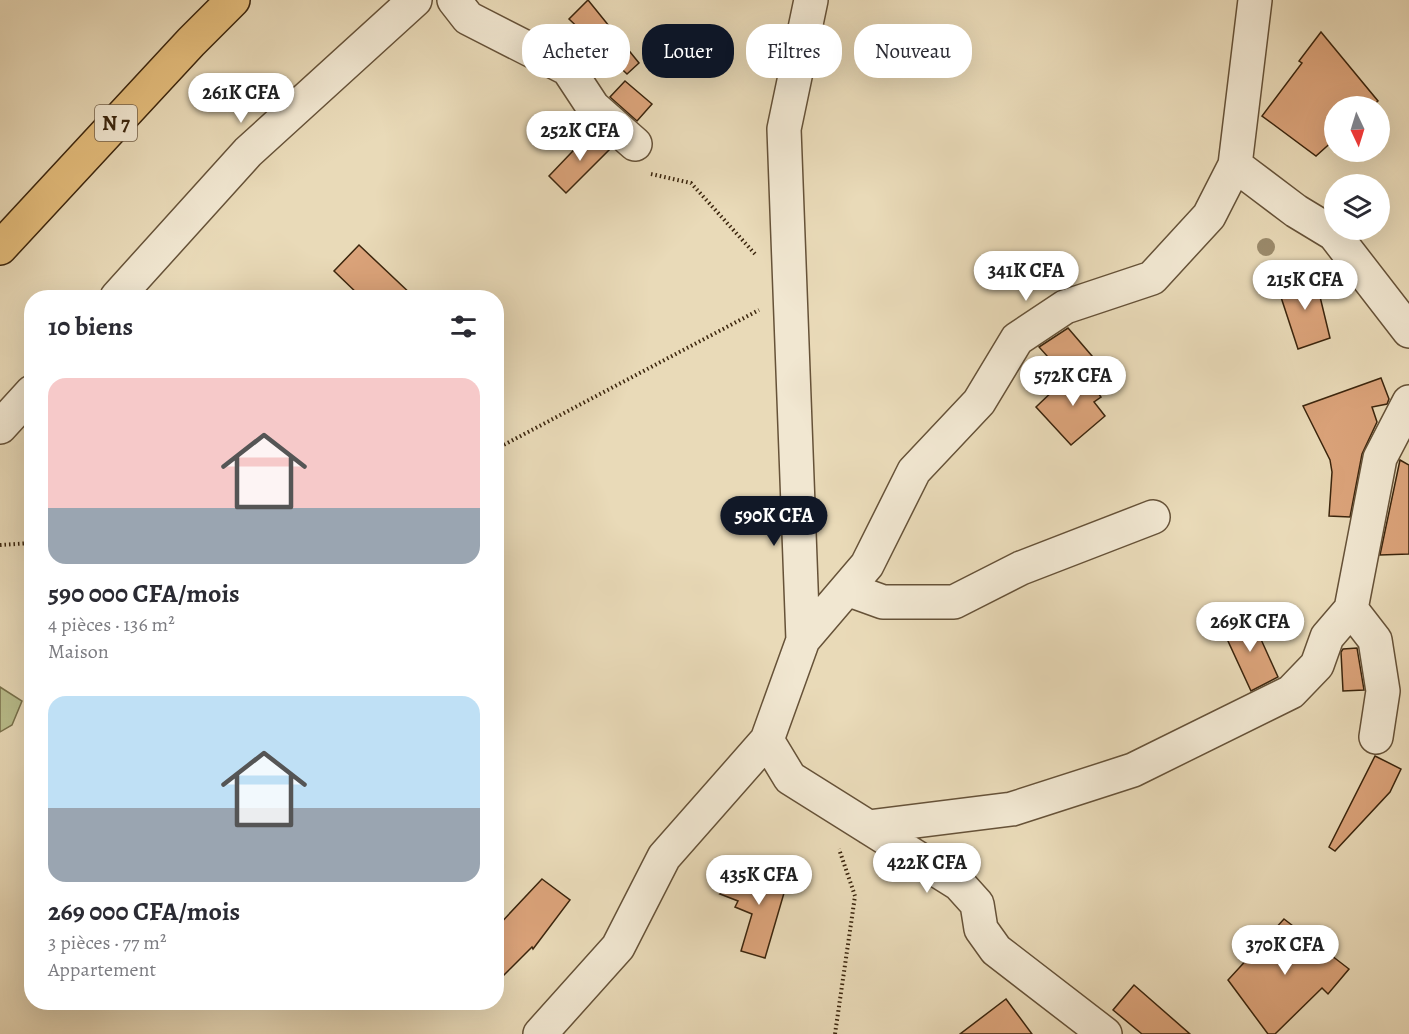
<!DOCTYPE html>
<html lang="fr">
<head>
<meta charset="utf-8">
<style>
	body { margin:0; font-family:Alegreya,serif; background:#f2f2f3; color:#2b2b33; height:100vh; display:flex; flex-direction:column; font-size:22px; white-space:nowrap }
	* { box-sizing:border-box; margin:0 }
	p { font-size:20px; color:#7c7c81 }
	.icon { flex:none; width:33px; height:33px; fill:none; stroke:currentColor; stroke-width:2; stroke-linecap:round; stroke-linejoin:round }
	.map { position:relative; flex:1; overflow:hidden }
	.sheet { position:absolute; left:24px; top:290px; width:480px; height:720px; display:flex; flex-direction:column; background:#fff; border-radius:24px; box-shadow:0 6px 24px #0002 }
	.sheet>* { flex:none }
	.hud { position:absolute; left:522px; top:24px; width:570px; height:54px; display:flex; gap:12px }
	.needle { width:39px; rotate:176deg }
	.controls { position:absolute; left:1324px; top:96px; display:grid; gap:12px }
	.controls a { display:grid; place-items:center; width:66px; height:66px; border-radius:50%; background:#fff; box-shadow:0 6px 24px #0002; font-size:30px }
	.price { position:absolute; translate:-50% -51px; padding:0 14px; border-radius:21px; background:#fff; color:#222; font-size:20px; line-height:39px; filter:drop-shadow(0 2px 3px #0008) }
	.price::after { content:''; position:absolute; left:50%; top:36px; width:18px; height:14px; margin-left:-9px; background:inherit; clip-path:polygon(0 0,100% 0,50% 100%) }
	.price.active { background:#111827; color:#fff }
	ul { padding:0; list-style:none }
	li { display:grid; align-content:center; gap:12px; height:318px; padding:0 24px }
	li span { display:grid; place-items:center; height:186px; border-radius:18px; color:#555 }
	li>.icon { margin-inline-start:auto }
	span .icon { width:108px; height:108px; fill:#fffc; stroke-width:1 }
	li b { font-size:26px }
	h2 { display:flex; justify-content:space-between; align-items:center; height:72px; padding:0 24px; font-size:26px }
	.tag { padding:0 21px; border-radius:24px; background:#fff; box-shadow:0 6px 24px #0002; font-size:21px; line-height:54px }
	.tag.active { background:#111827; color:#fff }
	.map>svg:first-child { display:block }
</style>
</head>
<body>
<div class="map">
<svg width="1409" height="1034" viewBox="0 0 1409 1034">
	<rect width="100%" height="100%" fill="#e9dab8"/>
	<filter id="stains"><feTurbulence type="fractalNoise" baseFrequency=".00333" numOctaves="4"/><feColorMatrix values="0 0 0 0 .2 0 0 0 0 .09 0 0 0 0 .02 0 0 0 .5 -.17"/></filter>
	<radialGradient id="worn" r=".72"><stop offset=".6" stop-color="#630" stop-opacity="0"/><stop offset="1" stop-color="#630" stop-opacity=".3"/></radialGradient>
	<path fill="#babe8c" stroke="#7a724c" stroke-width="1.5" d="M0,687L22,701L12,725L0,732Z"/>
	<path fill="#dba37a" stroke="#3b250d" stroke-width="1.5" d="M588,0L639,63L627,74L569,19Z
		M1321,32L1378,101L1372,106H1335V139L1316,156L1262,116L1302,63L1299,61Z
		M625,81L652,104L637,121L610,97Z
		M592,131L611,148L566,193L549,176Z
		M359,245L414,297H361L334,271Z
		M1315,276L1330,338L1298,349L1277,285Z
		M1068,328L1092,356L1065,376L1039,347Z
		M1079,366L1101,397L1094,402L1105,416L1071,445L1036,407Z
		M1381,378L1389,399L1387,404L1372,407L1377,422L1362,454L1350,517L1329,516L1332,472L1330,460L1303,406Z
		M1400,460L1409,465V554L1380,555Z
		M1250,615L1278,677L1251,691L1222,628Z
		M1357,648L1364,690L1343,691L1341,652L1343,649Z
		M1375,756L1401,769L1390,792L1335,851L1329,847Z
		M770,858L775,878L781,880L789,876L765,958L741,951L752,914L735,907L738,901L720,894Z
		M542,879L570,900L533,949L532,947L496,983V928Z
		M1284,919L1349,969L1328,994L1322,988L1275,1034H1268L1228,980Z
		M1134,985L1190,1034H1142L1113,1010Z
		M1006,999L1032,1034H960Z"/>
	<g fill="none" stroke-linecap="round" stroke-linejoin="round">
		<defs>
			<path id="minor" d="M454,0L468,18L568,69L593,107L635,144
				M1235,165L1296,211L1334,234L1409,331
				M117,297L248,152L415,0
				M0,427L32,392
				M847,589L883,602H954L1021,568L1153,517
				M1351,609L1375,640L1383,691L1376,737
				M803,640L867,565L914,471L979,402L1017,339L1065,307L1152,278L1209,216L1235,165L1255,0
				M767,740L790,778L959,884L977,904L981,929L996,950L1105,1034
				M868,827L1012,809L1133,770L1291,692L1317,665L1327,637L1351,609L1380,458L1409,402
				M540,1034L618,947L664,857L767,740L803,640L784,129L811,0"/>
			<path id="highway" d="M0,248L191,42L233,0"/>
		</defs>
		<use href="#minor" stroke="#665238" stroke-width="36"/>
		<use href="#highway" stroke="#3b250d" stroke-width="36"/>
		<path stroke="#3b250d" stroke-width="4" stroke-dasharray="1.5 3" stroke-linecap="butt" d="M651,174L691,183L755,254
			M496,449L759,310
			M0,545L32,543
			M835,1034L855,896L839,849"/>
		<use href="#minor" stroke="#f1e7d1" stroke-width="33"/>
		<use href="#highway" stroke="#e4bd7c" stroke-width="33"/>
	</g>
	<circle fill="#9b8b6c" cx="1266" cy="247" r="9"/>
	<g text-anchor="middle" stroke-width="4.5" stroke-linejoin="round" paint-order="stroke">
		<rect fill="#f1e7d1" stroke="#725f48" stroke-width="1.5" x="95" y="105" width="42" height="36" rx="4.5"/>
		<g font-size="21" font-weight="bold" fill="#3b250d">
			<text x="116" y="130">N 7</text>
		</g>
	</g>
	<rect width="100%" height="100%" filter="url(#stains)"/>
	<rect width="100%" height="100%" fill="url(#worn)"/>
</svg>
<div class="controls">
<a><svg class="needle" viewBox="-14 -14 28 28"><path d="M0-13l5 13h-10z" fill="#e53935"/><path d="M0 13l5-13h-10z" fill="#7c7c81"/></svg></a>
<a><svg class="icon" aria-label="layers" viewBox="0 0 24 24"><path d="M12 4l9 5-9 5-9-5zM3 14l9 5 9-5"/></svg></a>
</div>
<b class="price" style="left:241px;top:124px">261K CFA</b>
<b class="price" style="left:580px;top:162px">252K CFA</b>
<b class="price" style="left:1026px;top:302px">341K CFA</b>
<b class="price" style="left:1305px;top:311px">215K CFA</b>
<b class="price" style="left:1073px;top:407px">572K CFA</b>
<b class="price active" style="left:774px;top:547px">590K CFA</b>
<b class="price" style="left:1250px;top:653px">269K CFA</b>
<b class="price" style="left:927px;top:894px">422K CFA</b>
<b class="price" style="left:759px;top:906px">435K CFA</b>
<b class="price" style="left:1285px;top:976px">370K CFA</b>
<div class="hud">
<a class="tag">Acheter</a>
<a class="tag active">Louer</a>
<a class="tag">Filtres</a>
<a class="tag">Nouveau</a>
</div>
<section class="sheet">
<h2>10 biens<svg class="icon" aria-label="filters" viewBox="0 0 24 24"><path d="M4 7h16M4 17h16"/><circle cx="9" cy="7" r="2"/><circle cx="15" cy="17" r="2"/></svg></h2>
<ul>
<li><span style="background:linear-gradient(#f6c9c9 70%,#9aa5b1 0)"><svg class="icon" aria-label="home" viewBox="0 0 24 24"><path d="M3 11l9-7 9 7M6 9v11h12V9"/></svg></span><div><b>590 000 CFA/mois</b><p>4 pièces · 136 m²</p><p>Maison</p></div></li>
<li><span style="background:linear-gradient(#bfe0f5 60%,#9aa5b1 0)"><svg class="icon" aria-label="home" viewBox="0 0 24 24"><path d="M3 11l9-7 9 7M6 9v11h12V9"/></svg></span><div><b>269 000 CFA/mois</b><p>3 pièces · 77 m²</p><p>Appartement</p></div></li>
</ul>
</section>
</div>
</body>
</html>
